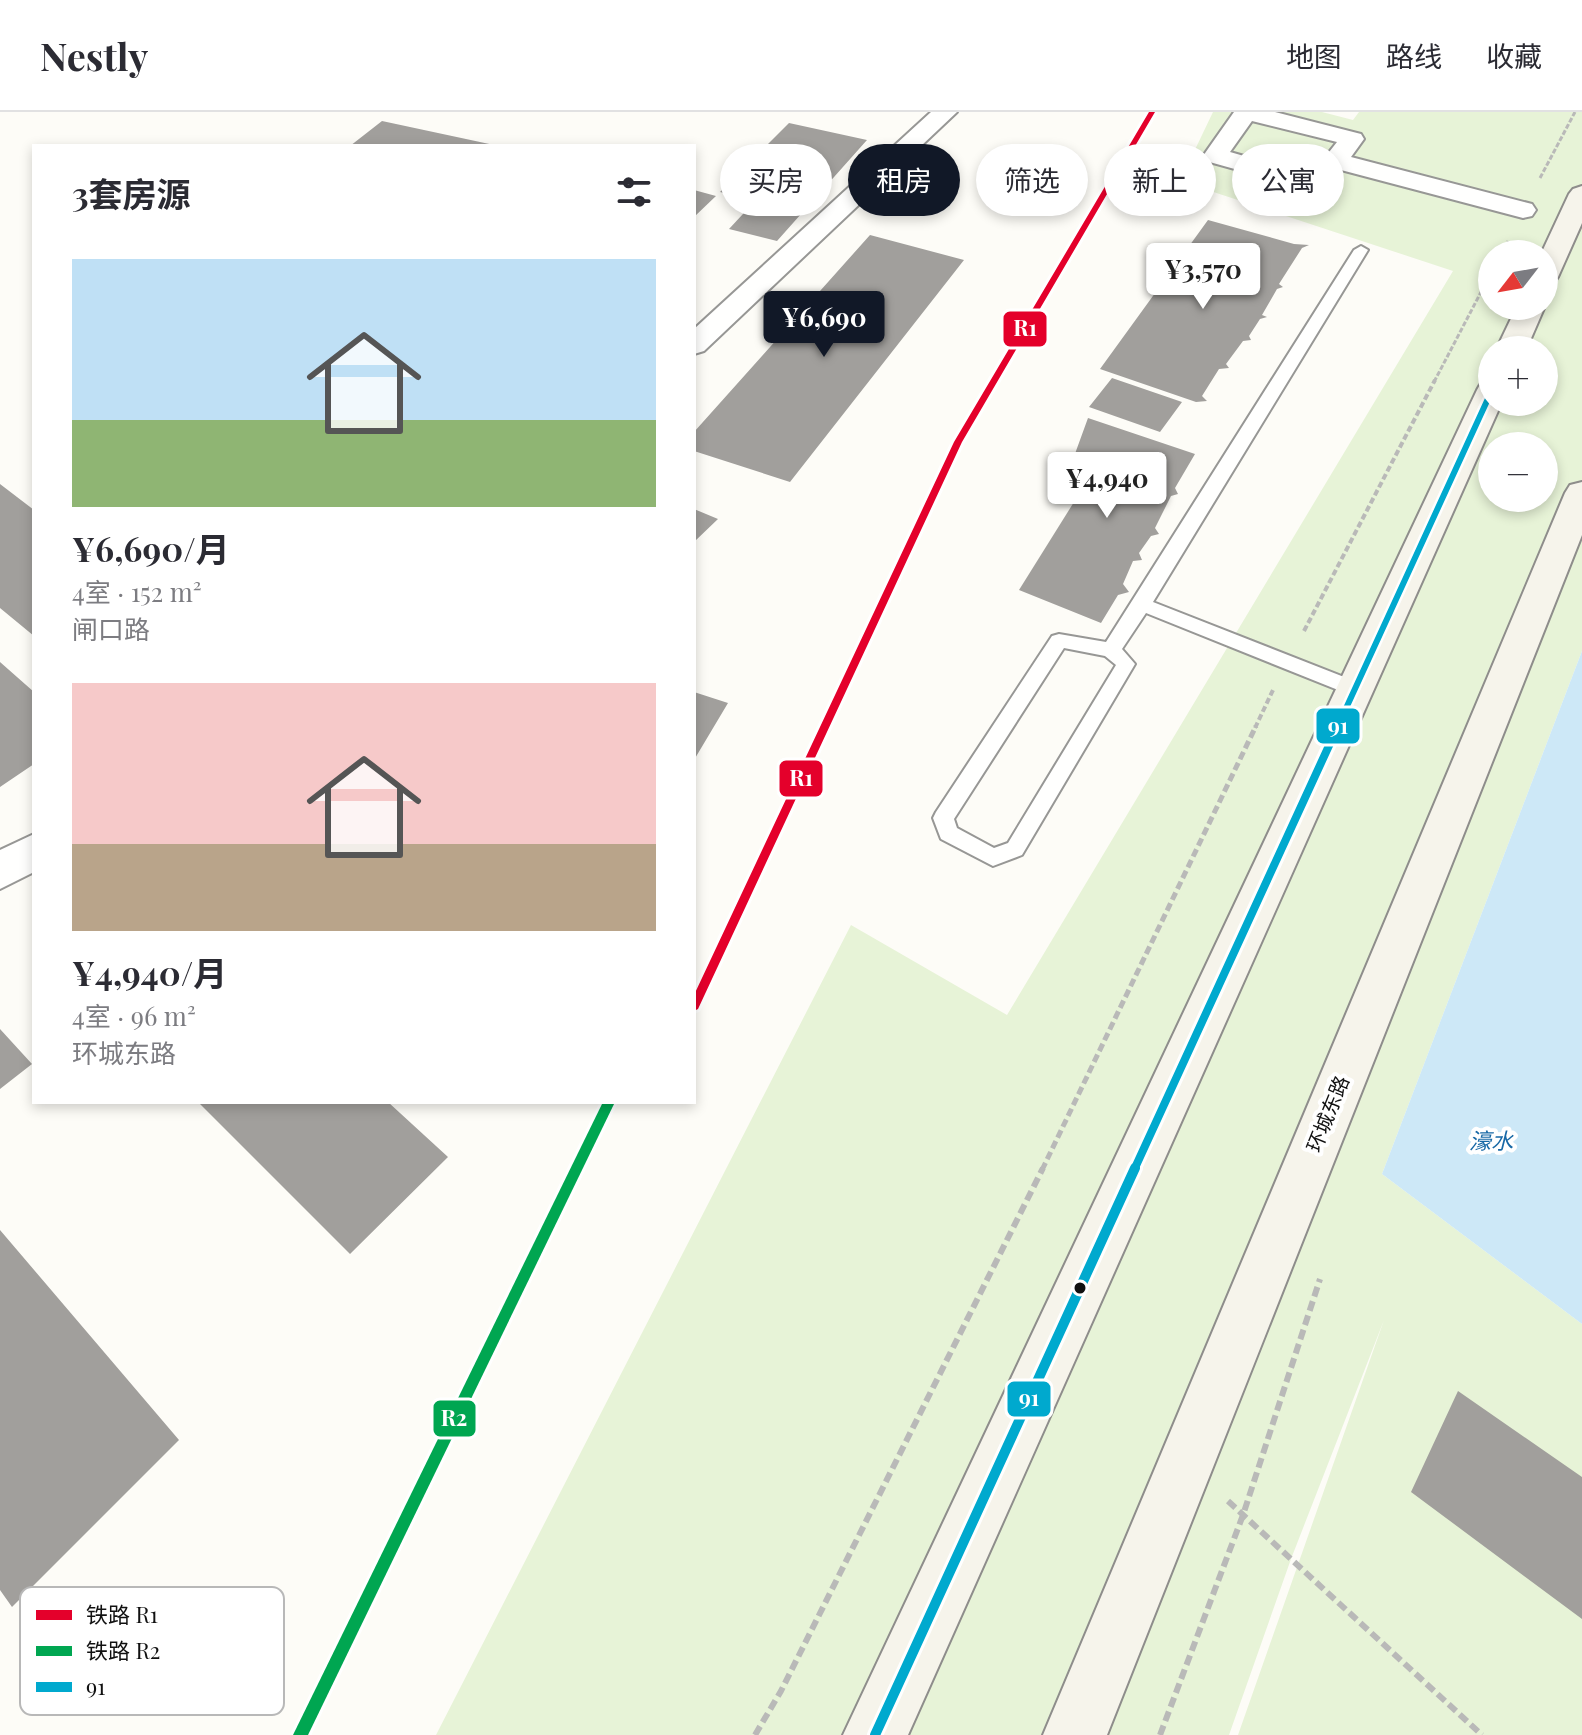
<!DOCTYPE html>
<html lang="zh">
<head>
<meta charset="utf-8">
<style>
	body { margin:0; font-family:"Playfair Display","Noto Sans SC",serif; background:#f2f2f3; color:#2b2b33; height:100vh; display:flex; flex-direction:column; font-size:30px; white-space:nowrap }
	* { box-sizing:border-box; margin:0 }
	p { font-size:26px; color:#7c7c81 }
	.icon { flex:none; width:44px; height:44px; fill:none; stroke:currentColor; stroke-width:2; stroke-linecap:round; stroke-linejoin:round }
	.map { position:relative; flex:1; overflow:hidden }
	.drawer { position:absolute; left:32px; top:32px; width:664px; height:960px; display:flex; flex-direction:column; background:#fff; border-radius:0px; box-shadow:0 4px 12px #0003 }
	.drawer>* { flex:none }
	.guide { position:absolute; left:720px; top:32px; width:742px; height:72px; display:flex; gap:16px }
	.needle { width:52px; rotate:239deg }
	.buttons { position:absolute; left:1478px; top:128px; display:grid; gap:16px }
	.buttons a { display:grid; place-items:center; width:80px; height:80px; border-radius:50%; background:#fff; box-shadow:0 4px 12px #0003; font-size:40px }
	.price { position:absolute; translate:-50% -68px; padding:0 18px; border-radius:8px; background:#fff; color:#222; font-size:26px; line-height:52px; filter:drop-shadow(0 2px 4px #0008) }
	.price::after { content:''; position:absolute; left:50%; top:48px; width:24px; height:18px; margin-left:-12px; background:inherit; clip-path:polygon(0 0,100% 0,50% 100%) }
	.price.current { background:#111827; color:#fff }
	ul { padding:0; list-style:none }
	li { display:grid; align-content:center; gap:16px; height:424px; padding:0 40px }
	li span { display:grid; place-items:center; height:248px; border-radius:0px; color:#555 }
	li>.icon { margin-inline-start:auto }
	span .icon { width:144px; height:144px; fill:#fffc; stroke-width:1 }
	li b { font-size:34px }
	h2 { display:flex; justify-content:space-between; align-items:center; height:96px; padding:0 40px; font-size:34px }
	.chip { padding:0 28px; border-radius:36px; background:#fff; box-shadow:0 4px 12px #0003; font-size:28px; line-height:72px }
	.chip.current { background:#111827; color:#fff }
	header { display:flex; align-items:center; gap:48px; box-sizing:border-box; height:112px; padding:0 40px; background:#fff; border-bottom:2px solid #e1e1e2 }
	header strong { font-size:38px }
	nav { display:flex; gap:44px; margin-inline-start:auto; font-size:28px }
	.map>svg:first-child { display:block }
</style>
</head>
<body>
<header>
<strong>Nestly</strong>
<nav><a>地图</a><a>路线</a><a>收藏</a></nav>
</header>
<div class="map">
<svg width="1582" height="1623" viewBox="0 0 1582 1623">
	<rect width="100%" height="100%" fill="#fdfcf7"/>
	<path fill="#e7f3d7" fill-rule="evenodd" d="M1213,0H1322L1353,8L1359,0H1582V539L1382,1062L1582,1212V1623H1238L1384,1208L1291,1447L1229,1623H436L851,813L1007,903L1453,159L1180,69ZM1492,142H1544V194H1492ZM1492,238H1544V290H1492ZM1492,334H1544V386H1492Z"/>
	<path fill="#cde8f7" d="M1582,539V1212L1382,1062Z"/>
	<path fill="#a19f9c" d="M382,9L494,33V34H350Z
		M789,11L867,28L777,129L729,117L755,89L720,80Z
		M694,78L716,84L694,105Z
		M1208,108L1294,132L1309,133L1302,136L1279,172L1283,175L1277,177L1262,203L1267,205L1260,207L1249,224L1251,228L1243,229L1226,252L1229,256L1219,257L1202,284L1207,289L1196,290L1100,257Z
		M870,123L964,148L790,370L694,339V320Z
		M1112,266L1182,290L1160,320L1089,295Z
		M1088,306L1195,342L1175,376L1178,382L1171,384L1155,416L1159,422L1151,424L1139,441L1142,448L1133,449L1123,472L1129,480L1118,483L1101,511L1019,478L1094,358L1072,350Z
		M0,372L34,398V524L0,496Z
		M694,397L718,407L694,430Z
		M0,550L34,580V652L0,675Z
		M694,580L728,591L694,648Z
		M0,917L32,952L0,977Z
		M198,990H388L448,1045L350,1142Z
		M0,1118L179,1328L12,1495L0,1478Z
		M1458,1279L1582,1365V1507L1411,1380Z"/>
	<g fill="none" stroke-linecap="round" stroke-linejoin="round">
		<defs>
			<path id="lane" d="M1361,134L1368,138L1153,490L1362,572L1365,577L1362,582H1348L1146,501L1122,537L1135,552L1022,743L993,754L941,727L933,706L936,700L1052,524L1059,522L1106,530L1354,138ZM1064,536L1105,544L1116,553L1008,731L994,736L957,716L954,707Z"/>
			<path id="street" d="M931,0H957L704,239L694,242V217Z
				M1234,0H1275L1361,22L1364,27L1351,45L1532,92L1536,98L1532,104L1523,106L1341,58L1326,77L1317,80L1206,49L1203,44ZM1252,9L1337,30L1311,63L1230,40Z
				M34,722V760L0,777V738Z"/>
			<path id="secondary" d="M1582,74V111L1558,165L1554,171L1544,173V142H1541L1569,82L1573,77Z
				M1544,192L1545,194L1526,238H1496L1517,194Z
				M1492,269V290H1502L908,1623H843L1477,278L1481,271Z
				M1582,370V423L1107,1623H1043L1565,381L1570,373Z"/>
		</defs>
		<use href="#lane" stroke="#979795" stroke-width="4"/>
		<use href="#street" stroke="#979795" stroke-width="4"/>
		<use href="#secondary" stroke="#8e8d8b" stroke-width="4"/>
		<path stroke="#b9b9b8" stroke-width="3" stroke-dasharray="5 2" stroke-linecap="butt" d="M1540,66L1575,0
			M1501,142L1508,129
			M1434,270L1492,159"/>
		<path stroke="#b9b9b8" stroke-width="4" stroke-dasharray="6 3" stroke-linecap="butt" d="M1304,519L1435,268
			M1255,616L1273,578"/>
		<path stroke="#b9b9b8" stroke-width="5" stroke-dasharray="8 4" stroke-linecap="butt" d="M1042,1058L1256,614"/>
		<path stroke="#b9b9b8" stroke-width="6" stroke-dasharray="10 5" stroke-linecap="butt" d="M1228,1389L1482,1623
			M755,1623L781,1579L1043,1056
			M1160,1623L1243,1403L1320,1167"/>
		<use href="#lane" fill="#fffffe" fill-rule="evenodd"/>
		<use href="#street" fill="#fffffe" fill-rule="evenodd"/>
		<use href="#secondary" fill="#f6f4eb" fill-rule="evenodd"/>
		<defs>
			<path id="bus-1-far2" d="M1337,616L1492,278"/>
			<path id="bus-1-far1" d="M1134,1058L1338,614"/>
			<path id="bus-1" d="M875,1623L1135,1056"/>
		</defs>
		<use href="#bus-1-far2" stroke="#fff" stroke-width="11"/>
		<use href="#bus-1-far1" stroke="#fff" stroke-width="14"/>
		<use href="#bus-1" stroke="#fff" stroke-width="16"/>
		<use href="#bus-1-far2" stroke="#00a9ce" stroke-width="6"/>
		<use href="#bus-1-far1" stroke="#00a9ce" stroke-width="8"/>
		<use href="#bus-1" stroke="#00a9ce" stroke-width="10"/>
		<defs>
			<path id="rail-1" d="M1149,0H1155L962,330L698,897L694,899V883L954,330Z"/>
			<path id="rail-2" d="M603,990H615L308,1623H293Z"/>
		</defs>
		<use href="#rail-1" stroke="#fff" stroke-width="6"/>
		<use href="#rail-2" stroke="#fff" stroke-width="6"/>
		<use href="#rail-1" fill="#e4002b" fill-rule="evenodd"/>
		<use href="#rail-2" fill="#00a651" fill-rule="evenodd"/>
	</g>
	<circle fill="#111" stroke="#fff" stroke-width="3" cx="1080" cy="1176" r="7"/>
	<g text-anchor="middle" stroke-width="8" stroke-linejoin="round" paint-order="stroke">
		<g font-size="20" fill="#111" stroke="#fff">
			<text transform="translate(1328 1002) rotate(-68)" y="7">环城东路</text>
		</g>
		<g font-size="22" font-style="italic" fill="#1768a6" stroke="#fff">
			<text x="1491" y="1037">濠水</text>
		</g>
	</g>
	<rect x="20" y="1475" width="264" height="128" rx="12" fill="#fff" stroke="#b8b8b8" stroke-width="2"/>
	<rect x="36" y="1498" width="36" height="10" fill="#e4002b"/>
	<rect x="36" y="1534" width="36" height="10" fill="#00a651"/>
	<rect x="36" y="1570" width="36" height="10" fill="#00a9ce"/>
	<g font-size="22" fill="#111">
		<text x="86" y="1511">铁路 R1</text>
		<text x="86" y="1547">铁路 R2</text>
		<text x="86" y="1583">91</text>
	</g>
	<g stroke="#fff" stroke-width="3">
		<rect x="1002" y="198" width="46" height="38" rx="8" fill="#e4002b"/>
		<rect x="1315" y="595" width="46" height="38" rx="8" fill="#00a9ce"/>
		<rect x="778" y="647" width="46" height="39" rx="8" fill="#e4002b"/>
		<rect x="1006" y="1268" width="46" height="38" rx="8" fill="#00a9ce"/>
		<rect x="432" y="1287" width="45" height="39" rx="8" fill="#00a651"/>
	</g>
	<g font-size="22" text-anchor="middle" font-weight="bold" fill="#fff">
		<text x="1025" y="224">R1</text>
		<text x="1338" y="622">91</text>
		<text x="801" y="674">R1</text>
		<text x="1029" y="1294">91</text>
		<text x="454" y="1314">R2</text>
	</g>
</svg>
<div class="buttons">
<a><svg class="needle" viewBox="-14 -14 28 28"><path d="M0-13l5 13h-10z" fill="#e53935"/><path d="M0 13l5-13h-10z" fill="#7c7c81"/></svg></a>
<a>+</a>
<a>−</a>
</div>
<b class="price" style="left:1203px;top:199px">¥3,570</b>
<b class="price current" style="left:824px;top:247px">¥6,690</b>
<b class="price" style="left:1107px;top:408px">¥4,940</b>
<div class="guide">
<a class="chip">买房</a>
<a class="chip current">租房</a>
<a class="chip">筛选</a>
<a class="chip">新上</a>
<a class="chip">公寓</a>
</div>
<section class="drawer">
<h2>3套房源<svg class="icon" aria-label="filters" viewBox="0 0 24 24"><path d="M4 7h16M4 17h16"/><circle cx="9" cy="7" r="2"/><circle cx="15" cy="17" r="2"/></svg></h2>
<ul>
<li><span style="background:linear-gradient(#bfe0f5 65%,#8fb573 0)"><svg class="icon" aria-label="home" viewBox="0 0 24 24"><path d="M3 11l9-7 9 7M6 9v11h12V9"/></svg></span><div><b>¥6,690/月</b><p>4室 · 152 m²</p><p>闸口路</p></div></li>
<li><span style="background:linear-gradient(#f6c9c9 65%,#b9a48a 0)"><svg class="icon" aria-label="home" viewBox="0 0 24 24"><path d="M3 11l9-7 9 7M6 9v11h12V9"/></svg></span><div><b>¥4,940/月</b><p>4室 · 96 m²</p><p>环城东路</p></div></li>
</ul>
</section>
</div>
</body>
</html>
